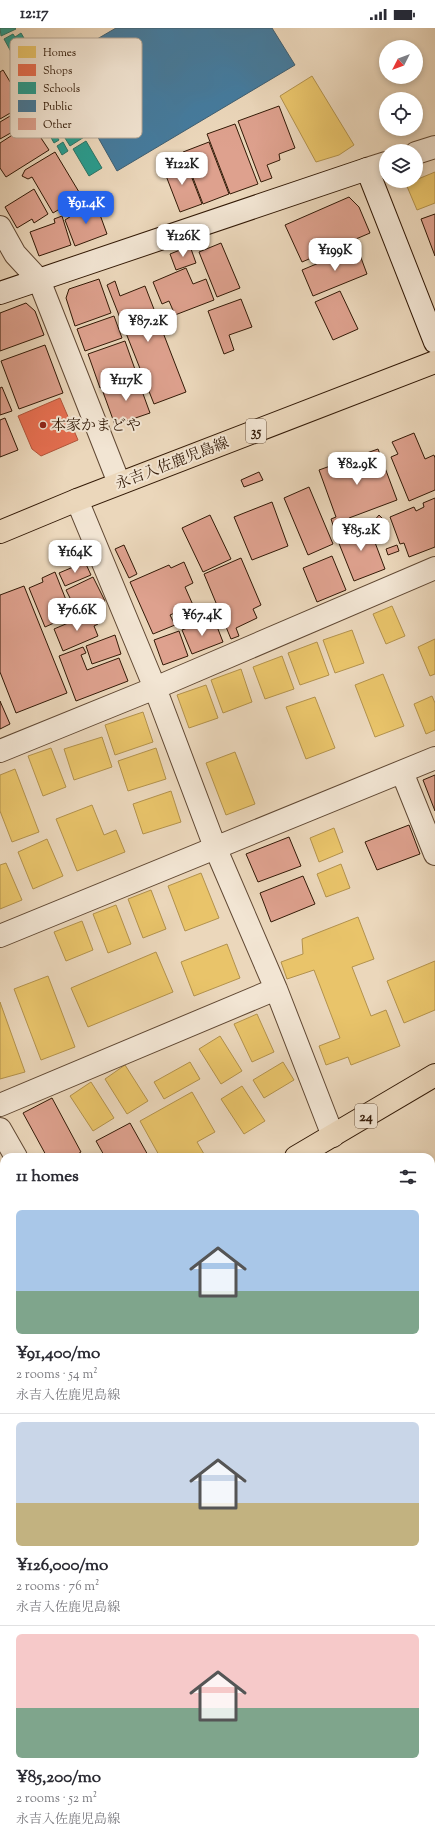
<!DOCTYPE html>
<html lang="en">
<head>
<meta charset="utf-8">
<style>
	body { margin:0; font-family:"Sorts Mill Goudy","Noto Serif JP",serif; background:#f2f2f3; color:#2b2b33; height:100vh; display:flex; flex-direction:column; font-size:15px; white-space:nowrap }
	* { box-sizing:border-box; margin:0 }
	p { font-size:13px; color:#7c7c81 }
	.icon { flex:none; width:22px; height:22px; fill:none; stroke:currentColor; stroke-width:2; stroke-linecap:round; stroke-linejoin:round }
	.map { position:relative; flex:1; overflow:hidden }
	.sheet { position:absolute; left:0px; top:1125px; width:435px; height:692px; display:flex; flex-direction:column; background:#fff; border-radius:12px 12px 0 0; box-shadow:0 2px 6px #0003 }
	.sheet>* { flex:none }
	.needle { width:26px; rotate:228deg }
	.tools { position:absolute; left:379px; top:12px; display:grid; gap:8px }
	.tools a { display:grid; place-items:center; width:44px; height:44px; border-radius:50%; background:#fff; box-shadow:0 2px 6px #0003; font-size:20px }
	.price { position:absolute; translate:-50% -34px; padding:0 9px; border-radius:8px; background:#fff; color:#222; font-size:13px; line-height:26px; filter:drop-shadow(0 1px 2px #0008) }
	.price::after { content:''; position:absolute; left:50%; top:24px; width:12px; height:9px; margin-left:-6px; background:inherit; clip-path:polygon(0 0,100% 0,50% 100%) }
	.price.selected { background:#2563eb; color:#fff }
	ul { padding:0; list-style:none }
	li { display:grid; align-content:center; gap:8px; height:212px; padding:0 16px }
	li+li { border-top:1px solid #e1e1e2 }
	li span { display:grid; place-items:center; height:124px; border-radius:6px; color:#555 }
	li>.icon { margin-inline-start:auto }
	span .icon { width:72px; height:72px; fill:#fffc; stroke-width:1 }
	li b { font-size:17px }
	h2 { display:flex; justify-content:space-between; align-items:center; height:48px; padding:0 16px; font-size:17px }
	.status { display:flex; justify-content:space-between; align-items:center; height:28px; padding:0 20px; background:#fff; direction:ltr }
	.status svg { height:11px; fill:currentColor }
	.map>svg:first-child { display:block }
</style>
</head>
<body>
<div class="status"><b>12:17</b><svg viewBox="0 0 49 12"><path d="M0 12V9h3v3zM5 12V6h3v6zM10 12V3h3v9zM15 12V0h3v12zM26 1h20v11H26zM47 4h2v5h-2z"/></svg></div>
<div class="map">
<svg width="435" height="1817" viewBox="0 0 435 1817">
	<rect width="100%" height="100%" fill="#ebd7bb"/>
	<filter id="stains"><feTurbulence type="fractalNoise" baseFrequency=".005" numOctaves="4"/><feColorMatrix values="0 0 0 0 .2 0 0 0 0 .09 0 0 0 0 .02 0 0 0 .5 -.17"/></filter>
	<radialGradient id="worn" r=".72"><stop offset=".6" stop-color="#630" stop-opacity="0"/><stop offset="1" stop-color="#630" stop-opacity=".3"/></radialGradient>
	<path fill="#b3bf93" stroke="#726c4c" d="M435,1235V1454L431,1466V1239Z
		M431,1613L435,1618V1817H0V1710L4,1708V1813H431Z"/>
	<path fill="#e9c46a" stroke="#b2914c" d="M312,48L354,117L339,127L316,134L280,68Z
		M435,144V175L417,182L406,156Z
		M392,578L405,608L386,616L373,586Z
		M352,602L364,635L335,645L323,612Z
		M435,611V646L430,648L418,619Z
		M317,614L329,647L300,657L288,625Z
		M282,628L294,661L265,671L253,639Z
		M241,641L252,674L223,685L211,652Z
		M383,646L404,698L375,709L355,657Z
		M206,657L218,690L189,700L177,667Z
		M432,668L435,675V702L426,706L414,676Z
		M315,669L335,720L306,731L286,679Z
		M143,684L153,714L115,727L105,697Z
		M102,709L112,739L74,752L64,721Z
		M51,720L66,759L43,768L28,728Z
		M156,720L166,751L128,763L118,733Z
		M235,724L255,776L226,787L206,735Z
		M15,741L39,804L12,814L0,783V747Z
		M171,763L181,794L143,806L133,776Z
		M92,777L104,807L116,802L125,824L77,843L56,791Z
		M334,800L343,824L319,834L310,810Z
		M47,811L63,848L33,861L18,824Z
		M6,835L22,872L0,881V837Z
		M341,836L350,860L326,869L317,846Z
		M201,845L219,890L185,903L168,858Z
		M151,862L166,901L143,910L128,871Z
		M116,877L131,916L108,925L93,886Z
		M358,889L374,931L352,939L371,988L386,982L400,1018L351,1037L348,1029L326,1037L319,1018L340,1010L314,942L287,951L281,934L303,926L302,911Z
		M82,893L93,922L66,933L54,904Z
		M227,916L240,950L194,968L181,934Z
		M156,924L173,964L88,999L71,960Z
		M435,933V982L404,995L387,953Z
		M48,948L75,1019L41,1032L14,961Z
		M0,974L25,1044L0,1051Z
		M257,986L274,1024L252,1034L234,996Z
		M220,1008L242,1043L221,1056L199,1021Z
		M190,1034L200,1051L164,1071L154,1054Z
		M283,1034L294,1052L264,1070L253,1052Z
		M125,1037L148,1073L127,1086L105,1051Z
		M91,1054L114,1090L93,1103L70,1068Z
		M242,1058L265,1093L244,1106L221,1071Z
		M192,1064L215,1104L197,1114L204,1126L197,1129H160L140,1093Z
		M435,1181V1228L431,1231V1184Z"/>
	<path fill="#e76f51" stroke="#b1553a" d="M60,370L78,412L41,428L32,421L18,388Z"/>
	<path fill="#2a9d8f" stroke="#2c7566" d="M0,0H15L16,1L1,8Z
		M21,5L31,22L15,31L4,11L13,6L15,9Z
		M72,79L89,106L70,118L53,91Z
		M54,104L59,112L54,115L49,106Z
		M86,113L102,140L89,148L73,121Z
		M63,114L68,123L62,127L57,118Z"/>
	<path fill="#457b9d" stroke="#3f5e70" d="M116,0H272L295,37L117,143L56,35Z"/>
	<path fill="#dea18e" stroke="#321906" d="M3,42L24,77L0,91V44Z
		M279,78L295,120L279,126L280,132L267,137L272,150L261,154L238,93Z
		M22,81L30,94L0,111V94Z
		M31,95L49,122L6,149L0,140V115Z
		M235,96L258,156L230,166L207,106Z
		M209,114L229,166L203,176L183,124Z
		M55,124L85,174L67,185L63,179L53,185L32,149L28,151L22,148L25,142Z
		M185,132L202,176L180,184L163,140Z
		M34,161L48,186L34,195L32,191L17,200L5,179Z
		M349,169L359,179L370,205L302,234L285,197Z
		M95,173L107,206L75,218L65,192Z
		M435,186V228L421,191Z
		M62,188L71,217L39,228L30,204L55,195L54,191Z
		M221,215L240,260L217,269L199,224Z
		M190,218L196,235L176,242L170,226Z
		M357,219L367,246L313,268L302,242Z
		M186,240L193,256L206,251L214,272L175,287L169,273L162,276L153,254Z
		M99,251L111,285L75,298L66,270L69,261Z
		M115,253L120,268L145,258L186,364L154,376L107,257Z
		M340,263L358,301L333,312L315,274Z
		M241,271L252,299L229,307L234,322L224,326L208,283Z
		M26,275L35,283L44,307L0,323V285Z
		M114,288L122,310L85,323L77,301Z
		M125,313L137,347L100,360L88,326Z
		M45,317L63,365L19,381L1,333Z
		M138,352L150,385L115,397L103,364Z
		M2,359L12,383L0,387V360Z
		M5,390L18,422L0,429V392Z
		M414,405L425,431L434,427L435,430V462L409,473L391,429L398,426L392,414Z
		M378,421L397,472L349,490L350,494L334,500L331,491L336,489L319,442Z
		M259,444L263,452L244,459L241,452Z
		M309,459L333,516L308,527L284,470Z
		M435,470V519L409,529L404,515L400,516L390,489L414,479L416,483L424,479L423,475Z
		M272,474L288,518L252,532L234,489Z
		M210,487L231,531L203,544L182,500Z
		M379,487L384,492L377,498L373,494Z
		M368,496L385,541L354,553L336,508Z
		M124,517L137,546L129,550L115,521Z
		M397,517L399,523L388,527L386,521Z
		M332,528L346,562L317,574L303,540Z
		M241,530L261,577L253,581L257,590L236,600L239,608L231,611L204,546Z
		M85,534L91,547L65,558L59,545Z
		M184,534L193,555L185,559L193,577L170,587L175,597L153,606L130,554L169,537L171,540Z
		M55,544L72,587L45,599L29,560L43,554L42,550Z
		M93,549L105,573L78,586L66,562Z
		M24,558L67,665L16,685L0,644V567Z
		M94,584L98,596L94,598L98,608L63,623L54,601Z
		M208,592L210,598L216,596L223,614L192,626L182,602Z
		M179,603L188,628L163,637L154,612Z
		M115,607L121,626L92,636L86,618Z
		M83,619L86,625L81,627L87,642L119,630L128,653L76,673L59,628Z
		M0,673L10,696L0,701Z
		M435,747V783L423,752Z
		M409,797L420,826L377,842L365,814Z
		M289,809L301,838L258,854L246,826Z
		M303,848L315,876L271,894L260,865Z
		M52,1070L81,1124L73,1129H47L23,1085Z
		M130,1095L149,1129H105L96,1113Z
		M4,1151V1181L0,1183V1154Z
		M0,1219L4,1225V1241L0,1244Z
		M0,1248L4,1254V1260L0,1263Z
		M4,1665V1697L0,1699V1668Z"/>
	<g fill="none" stroke-linecap="round" stroke-linejoin="round">
		<path stroke="#c6b197" stroke-width="22" stroke-dasharray="22 11" stroke-linecap="butt" d="M0,1587L4,1594
			M125,1813L127,1817
			M339,1813L342,1817"/>
		<defs>
			<path id="street" d="M416,125L435,119
				M367,141L386,135
				M0,199L15,226L39,252L119,455
				M77,472L155,660L215,819L276,961L333,1108
				M0,723L155,660L435,540
				M402,744L435,826
				M0,908L435,730
				M0,1077L276,961
				M0,1101L16,1129"/>
			<path id="secondary" d="M0,265L367,141L435,314"/>
			<path id="primary" d="M0,504L77,472L435,334
				M296,1129L435,1047
				M0,1301L4,1299"/>
			<path id="highway" d="M0,1457L4,1462"/>
		</defs>
		<use href="#street" stroke="#604833" stroke-width="24"/>
		<use href="#secondary" stroke="#321906" stroke-width="24"/>
		<use href="#primary" stroke="#321906" stroke-width="24"/>
		<use href="#highway" stroke="#321906" stroke-width="24"/>
		<use href="#street" stroke="#f2e5d3" stroke-width="22"/>
		<use href="#secondary" stroke="#f2e5d3" stroke-width="22"/>
		<use href="#primary" stroke="#ebd7bb" stroke-width="22"/>
		<use href="#highway" stroke="#ebd7bb" stroke-width="22"/>
	</g>
	<circle fill="#8f2418" stroke="#f2e5d3" stroke-width="1.5" cx="43" cy="397" r="4"/>
	<g text-anchor="middle" stroke-width="4" stroke-linejoin="round" paint-order="stroke">
		<g fill="#f2e5d3" stroke="#6c5644" stroke-width="1">
			<rect x="246" y="391" width="20" height="24" rx="3"/>
			<rect x="355" y="1076" width="22" height="24" rx="3"/>
		</g>
		<g font-size="14" font-weight="bold" fill="#321906">
			<text x="256" y="408">35</text>
			<text x="366" y="1093">24</text>
		</g>
		<g font-size="15" fill="#321906" stroke="#f2e5d3" text-anchor="start">
			<text x="51" y="402">本家かまどや</text>
		</g>
		<g font-size="15" fill="#321906" stroke="#f2e5d3">
			<text transform="translate(172 435) rotate(-21)" y="5">永吉入佐鹿児島線</text>
		</g>
	</g>
	<rect x="10" y="10" width="132" height="100" rx="6" fill="#f2e5d3" stroke="#b8a896" stroke-width="1"/>
	<rect x="18" y="18" width="18" height="12" fill="#e9c46a"/>
	<rect x="18" y="36" width="18" height="12" fill="#e76f51"/>
	<rect x="18" y="54" width="18" height="12" fill="#2a9d8f"/>
	<rect x="18" y="72" width="18" height="12" fill="#457b9d"/>
	<rect x="18" y="90" width="18" height="12" fill="#dea18e"/>
	<g font-size="11" fill="#321906">
		<text x="43" y="28">Homes</text>
		<text x="43" y="46">Shops</text>
		<text x="43" y="64">Schools</text>
		<text x="43" y="82">Public</text>
		<text x="43" y="100">Other</text>
	</g>
	<rect width="100%" height="100%" filter="url(#stains)"/>
	<rect width="100%" height="100%" fill="url(#worn)"/>
</svg>
<div class="tools">
<a><svg class="needle" viewBox="-14 -14 28 28"><path d="M0-13l5 13h-10z" fill="#e53935"/><path d="M0 13l5-13h-10z" fill="#7c7c81"/></svg></a>
<a><svg class="icon" aria-label="locate" viewBox="0 0 24 24"><circle cx="12" cy="12" r="6"/><path d="M12 2v4M12 18v4M2 12h4M18 12h4"/></svg></a>
<a><svg class="icon" aria-label="layers" viewBox="0 0 24 24"><path d="M12 4l9 5-9 5-9-5zM3 14l9 5 9-5"/></svg></a>
</div>
<b class="price" style="left:182px;top:158px">¥122K</b>
<b class="price selected" style="left:86px;top:197px">¥91.4K</b>
<b class="price" style="left:183px;top:230px">¥126K</b>
<b class="price" style="left:335px;top:244px">¥199K</b>
<b class="price" style="left:148px;top:315px">¥87.2K</b>
<b class="price" style="left:126px;top:374px">¥117K</b>
<b class="price" style="left:357px;top:458px">¥82.9K</b>
<b class="price" style="left:361px;top:524px">¥85.2K</b>
<b class="price" style="left:75px;top:546px">¥164K</b>
<b class="price" style="left:77px;top:604px">¥76.6K</b>
<b class="price" style="left:202px;top:609px">¥67.4K</b>
<section class="sheet">
<h2>11 homes<svg class="icon" aria-label="filters" viewBox="0 0 24 24"><path d="M4 7h16M4 17h16"/><circle cx="9" cy="7" r="2"/><circle cx="15" cy="17" r="2"/></svg></h2>
<ul>
<li><span style="background:linear-gradient(#a9c7e8 65%,#7fa58c 0)"><svg class="icon" aria-label="home" viewBox="0 0 24 24"><path d="M3 11l9-7 9 7M6 9v11h12V9"/></svg></span><div><b>¥91,400/mo</b><p>2 rooms · 54 m²</p><p>永吉入佐鹿児島線</p></div></li>
<li><span style="background:linear-gradient(#c9d6e8 65%,#c2b280 0)"><svg class="icon" aria-label="home" viewBox="0 0 24 24"><path d="M3 11l9-7 9 7M6 9v11h12V9"/></svg></span><div><b>¥126,000/mo</b><p>2 rooms · 76 m²</p><p>永吉入佐鹿児島線</p></div></li>
<li><span style="background:linear-gradient(#f6c9c9 60%,#7fa58c 0)"><svg class="icon" aria-label="home" viewBox="0 0 24 24"><path d="M3 11l9-7 9 7M6 9v11h12V9"/></svg></span><div><b>¥85,200/mo</b><p>2 rooms · 52 m²</p><p>永吉入佐鹿児島線</p></div></li>
</ul>
</section>
</div>
</body>
</html>
